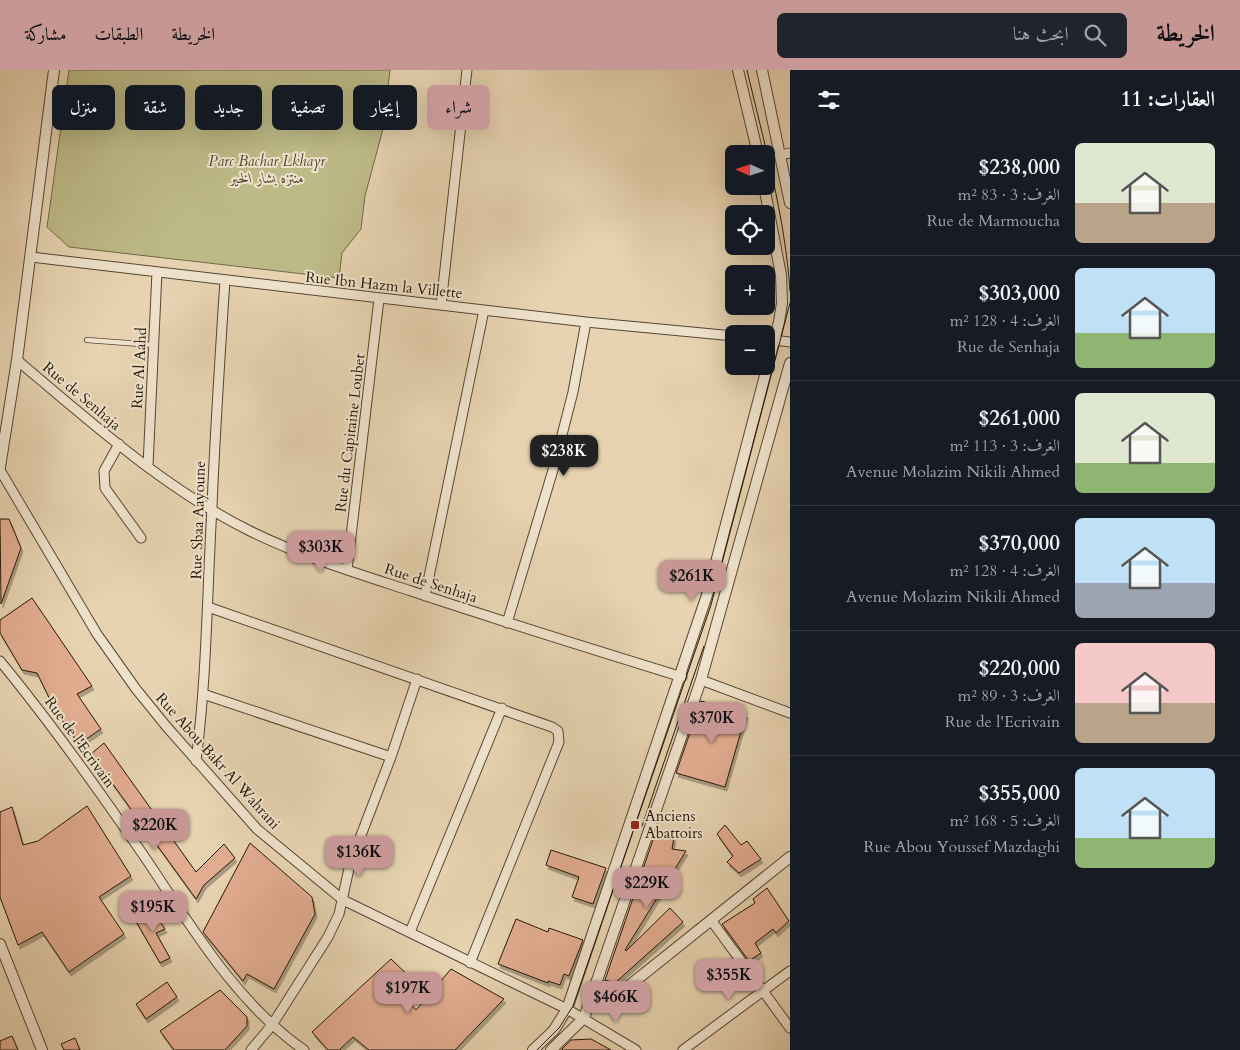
<!DOCTYPE html>
<html lang="ar">
<head>
<meta charset="utf-8">
<style>
	body { margin:0; font-family:Cardo,Amiri,serif; background:#20242c; color:#f1f3f6; direction:rtl; height:100vh; display:flex; flex-direction:column; font-size:19px; white-space:nowrap }
	* { box-sizing:border-box; margin:0 }
	p { font-size:16px; color:#9ea1a6 }
	.icon { flex:none; width:28px; height:28px; fill:none; stroke:currentColor; stroke-width:2; stroke-linecap:round; stroke-linejoin:round }
	.map { position:relative; flex:1; overflow:hidden; direction:ltr }
	.sheet { display:flex; flex-direction:column; background:#171b24; width:450px }
	.sheet>* { flex:none }
	.top-card { position:absolute; left:15px; top:15px; width:475px; height:45px; direction:rtl; display:flex; gap:10px }
	.needle { width:32px; rotate:273deg }
	.controls { position:absolute; left:725px; top:75px; display:grid; gap:10px }
	.controls a { display:grid; place-items:center; width:50px; height:50px; border-radius:8px; background:#171b24; box-shadow:0 5px 20px #0002; font-size:25px }
	.price { position:absolute; translate:-50% -42px; padding:0 11px; border-radius:10px; background:#c59692; color:#111; font-size:16px; line-height:32px; filter:drop-shadow(0 1px 2px #0008) }
	.price::after { content:''; position:absolute; left:50%; top:30px; width:15px; height:11px; margin-left:-8px; background:inherit; clip-path:polygon(0 0,100% 0,50% 100%) }
	.price.current { background:#222; color:#fff }
	ul { padding:0; list-style:none }
	li { display:flex; align-items:center; gap:15px; height:125px; padding:0 25px }
	li+li { border-top:1px solid #363941 }
	li span { display:grid; place-items:center; flex:none; width:140px; height:100px; border-radius:8px; color:#555 }
	li>.icon { margin-inline-start:auto }
	span .icon { width:60px; height:60px; fill:#fffc; stroke-width:1 }
	li b { font-size:21px }
	h2 { display:flex; justify-content:space-between; align-items:center; height:60px; padding:0 25px; font-size:21px }
	.tag { padding:0 18px; border-radius:8px; background:#171b24; box-shadow:0 5px 20px #0002; font-size:18px; line-height:45px }
	.tag.current { background:#c59692; color:#111 }
	header { display:flex; align-items:center; gap:30px; box-sizing:border-box; height:70px; padding:0 25px; background:#c59692; color:#111 }
	header strong { font-size:24px }
	nav { display:flex; gap:28px; margin-inline-start:auto; font-size:18px }
	.search { width:350px; height:45px; background:#20242c; display:flex; align-items:center; gap:12px; box-sizing:border-box; padding:0 18px; border-radius:8px; color:#9ea1a6; font-size:19px }
	main { display:flex; flex:1; min-height:0 }
	.map>svg:first-child { display:block }
</style>
</head>
<body>
<header>
<strong>الخريطة</strong>
<div class="search"><svg class="icon" aria-label="search" viewBox="0 0 24 24"><circle cx="10" cy="10" r="6"/><path d="M15 15l6 6"/></svg>ابحث هنا</div>
<nav><a>الخريطة</a><a>الطبقات</a><a>مشاركة</a></nav>
</header>
<main>
<section class="sheet">
<h2>العقارات: 11<svg class="icon" aria-label="filters" viewBox="0 0 24 24"><path d="M4 7h16M4 17h16"/><circle cx="9" cy="7" r="2"/><circle cx="15" cy="17" r="2"/></svg></h2>
<ul>
<li><span style="background:linear-gradient(#dfe7d0 60%,#b9a48a 0)"><svg class="icon" aria-label="home" viewBox="0 0 24 24"><path d="M3 11l9-7 9 7M6 9v11h12V9"/></svg></span><div><b>$238,000</b><p>الغرف: 3 · 83 m²</p><p>Rue de Marmoucha</p></div></li>
<li><span style="background:linear-gradient(#bfe0f5 65%,#8fb573 0)"><svg class="icon" aria-label="home" viewBox="0 0 24 24"><path d="M3 11l9-7 9 7M6 9v11h12V9"/></svg></span><div><b>$303,000</b><p>الغرف: 4 · 128 m²</p><p>Rue de Senhaja</p></div></li>
<li><span style="background:linear-gradient(#dfe7d0 70%,#8fb573 0)"><svg class="icon" aria-label="home" viewBox="0 0 24 24"><path d="M3 11l9-7 9 7M6 9v11h12V9"/></svg></span><div><b>$261,000</b><p>الغرف: 3 · 113 m²</p><p>Avenue Molazim Nikili Ahmed</p></div></li>
<li><span style="background:linear-gradient(#bfe0f5 65%,#9aa5b1 0)"><svg class="icon" aria-label="home" viewBox="0 0 24 24"><path d="M3 11l9-7 9 7M6 9v11h12V9"/></svg></span><div><b>$370,000</b><p>الغرف: 4 · 128 m²</p><p>Avenue Molazim Nikili Ahmed</p></div></li>
<li><span style="background:linear-gradient(#f6c9c9 60%,#b9a48a 0)"><svg class="icon" aria-label="home" viewBox="0 0 24 24"><path d="M3 11l9-7 9 7M6 9v11h12V9"/></svg></span><div><b>$220,000</b><p>الغرف: 3 · 89 m²</p><p>Rue de l'Ecrivain</p></div></li>
<li><span style="background:linear-gradient(#bfe0f5 70%,#8fb573 0)"><svg class="icon" aria-label="home" viewBox="0 0 24 24"><path d="M3 11l9-7 9 7M6 9v11h12V9"/></svg></span><div><b>$355,000</b><p>الغرف: 5 · 168 m²</p><p>Rue Abou Youssef Mazdaghi</p></div></li>
</ul>
</section>
<div class="map">
<svg width="790" height="980" viewBox="0 0 790 980">
	<defs>
		<filter id="shadow"><feDropShadow dx="2" dy="4" stdDeviation="0" flood-color="#0004"/></filter>
	</defs>
	<rect width="100%" height="100%" fill="#e7d3b1"/>
	<filter id="stains"><feTurbulence type="fractalNoise" baseFrequency=".004" numOctaves="4"/><feColorMatrix values="0 0 0 0 .2 0 0 0 0 .09 0 0 0 0 .02 0 0 0 .5 -.17"/></filter>
	<radialGradient id="worn" r=".72"><stop offset=".6" stop-color="#630" stop-opacity="0"/><stop offset="1" stop-color="#630" stop-opacity=".3"/></radialGradient>
	<path fill="#bdba87" stroke="#726847" d="M69,0H390L383,59L365,126L361,159L342,183L339,208L69,177L47,157Z"/>
	<path fill="#e2ac91" stroke="#261707" filter="url(#shadow)" d="M0,449H9L21,478L1,534Z
		M32,528L92,616L77,624L101,659L79,674L55,640L37,603L22,600L0,563V550Z
		M701,631L746,644L725,717L676,703Z
		M104,673L196,802L224,774L235,788L204,815L196,829L91,684Z
		M87,736L131,806L99,827L124,864L69,902L42,862L18,875L0,827V742L12,737L23,775L38,771Z
		M725,755L741,775L747,771L761,789L739,803L727,792L733,786L717,764Z
		M655,764L674,767L672,779L686,781L625,880L626,881L670,838L683,852L616,912H612L605,910Z
		M250,773L312,827L315,844L274,919L247,904L243,911L203,862Z
		M551,780L606,798L593,834L572,827L579,807L546,795Z
		M767,818L789,851L776,863L773,859L755,873L761,883L749,891L722,854L755,833L753,829Z
		M151,838L165,859L156,863L170,888L160,893L134,848Z
		M516,849L548,862L549,858L583,870L569,906L564,904L560,915L548,911V913L498,894Z
		M391,889L414,911L401,923L416,940L451,899L504,929L455,980H369L353,967L339,980H328L312,962Z
		M167,912L177,927L146,949L136,934Z
		M220,920L247,947V956L225,980H174L160,961Z
		M12,966L18,980H0V971Z
		M75,968L80,980H64L61,974Z
		M591,969L611,980H561L571,970Z"/>
	<g fill="none" stroke-linecap="round" stroke-linejoin="round">
		<defs>
			<path id="service" d="M87,270L154,275"/>
			<path id="minor" d="M781,85L790,83
				M31,187L586,252L734,266
				M441,235L467,0
				M766,269L790,272
				M17,290C88,350 164,418 248,460C300,486 356,503 411,521C501,551 591,579 682,607
				M119,374L104,401L105,418L141,468
				M148,396L157,202
				M0,400L97,564L136,619L166,656L257,759L343,830L567,939L636,980
				M347,500L379,229
				M425,526L484,240
				M208,537L552,657L558,661L559,672L470,893
				M507,553L553,400L573,322L586,252
				M0,591C51,653 98,719 144,786C190,854 235,932 304,980
				M701,610L790,643
				M203,624L391,687
				M196,691C207,606 207,522 212,437C215,361 220,286 225,210
				M711,850L790,958
				M410,862L502,638
				M251,980L272,955L328,867L339,844L350,794L391,687L417,609
				M683,980L790,901"/>
			<path id="tertiary" d="M738,0L758,84
				M762,0L790,133
				M0,397L17,290L54,0
				M0,874L42,980
				M596,914L611,919H624
				M592,926H612L625,919L790,787
				M533,980L554,960L567,939L709,519L779,252L782,233L781,205L764,116
				M551,980L584,948L701,610L790,293"/>
		</defs>
		<use href="#service" stroke="#564632" stroke-width="6"/>
		<use href="#minor" stroke="#564632" stroke-width="11"/>
		<use href="#tertiary" stroke="#564632" stroke-width="12"/>
		<use href="#service" stroke="#efe2cc" stroke-width="4.5"/>
		<use href="#minor" stroke="#efe2cc" stroke-width="9"/>
		<use href="#tertiary" stroke="#efe2cc" stroke-width="10"/>
		<path stroke="#261707" stroke-width="1" d="M747,0C764,73 785,146 790,221
			M642,756L704,576
			M537,980L559,958L573,936L711,535L790,233"/>
	</g>
	<rect fill="#8f2418" stroke="#efe2cc" stroke-width="2" x="630" y="750" width="10" height="10" rx="2.5"/>
	<g text-anchor="middle" stroke-width="4" stroke-linejoin="round" paint-order="stroke">
		<g font-size="15" font-style="italic" fill="#53482d" stroke="#efe2cc">
			<text x="267" y="96">Parc Bachar Lkhayr<tspan x="267" dy="17">منتزه بشار الخير</tspan></text>
		</g>
		<g font-size="15" fill="#261707" stroke="#efe2cc">
			<text transform="translate(384 215) rotate(6)" y="5">Rue Ibn Hazm la Villette</text>
			<text transform="translate(139 298) rotate(-87)" y="5">Rue Al Aahd</text>
			<text transform="translate(82 326) rotate(40)" y="5">Rue de Senhaja</text>
			<text transform="translate(350 363) rotate(-83)" y="5">Rue du Capitaine Loubet</text>
			<text transform="translate(198 450) rotate(-88)" y="5">Rue Sbaa Aayoune</text>
			<text transform="translate(431 513) rotate(18)" y="5">Rue de Senhaja</text>
			<text transform="translate(80 672) rotate(54)" y="5">Rue de l'Ecrivain</text>
			<text transform="translate(218 691) rotate(48)" y="5">Rue Abou Bakr Al Wahrani</text>
		</g>
		<g font-size="15" fill="#261707" stroke="#efe2cc" text-anchor="start">
			<text x="645" y="751">Anciens<tspan x="645" dy="17">Abattoirs</tspan></text>
		</g>
	</g>
	<rect width="100%" height="100%" filter="url(#stains)"/>
	<rect width="100%" height="100%" fill="url(#worn)"/>
</svg>
<div class="controls">
<a><svg class="needle" viewBox="-14 -14 28 28"><path d="M0-13l5 13h-10z" fill="#e53935"/><path d="M0 13l5-13h-10z" fill="#9ea1a6"/></svg></a>
<a><svg class="icon" aria-label="locate" viewBox="0 0 24 24"><circle cx="12" cy="12" r="6"/><path d="M12 2v4M12 18v4M2 12h4M18 12h4"/></svg></a>
<a>+</a>
<a>−</a>
</div>
<b class="price current" style="left:564px;top:407px">$238K</b>
<b class="price" style="left:321px;top:503px">$303K</b>
<b class="price" style="left:692px;top:532px">$261K</b>
<b class="price" style="left:712px;top:674px">$370K</b>
<b class="price" style="left:155px;top:781px">$220K</b>
<b class="price" style="left:359px;top:808px">$136K</b>
<b class="price" style="left:647px;top:839px">$229K</b>
<b class="price" style="left:153px;top:863px">$195K</b>
<b class="price" style="left:729px;top:931px">$355K</b>
<b class="price" style="left:408px;top:944px">$197K</b>
<b class="price" style="left:616px;top:953px">$466K</b>
<div class="top-card">
<a class="tag current">شراء</a>
<a class="tag">إيجار</a>
<a class="tag">تصفية</a>
<a class="tag">جديد</a>
<a class="tag">شقة</a>
<a class="tag">منزل</a>
</div>
</div>
</main>
</body>
</html>
